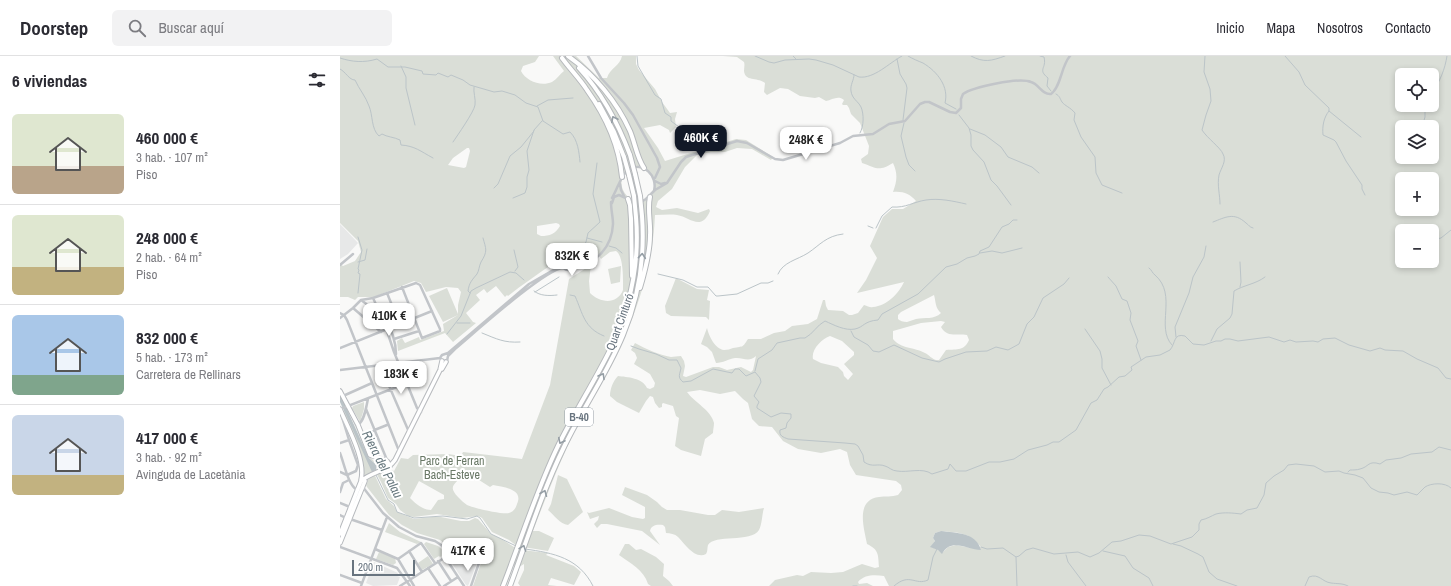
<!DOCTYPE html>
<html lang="es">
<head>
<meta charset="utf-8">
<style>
	body { margin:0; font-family:"Archivo Narrow",sans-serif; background:#f2f2f3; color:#2b2b33; height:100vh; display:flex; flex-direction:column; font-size:15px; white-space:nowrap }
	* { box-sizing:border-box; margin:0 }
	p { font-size:13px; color:#7c7c81 }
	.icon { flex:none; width:22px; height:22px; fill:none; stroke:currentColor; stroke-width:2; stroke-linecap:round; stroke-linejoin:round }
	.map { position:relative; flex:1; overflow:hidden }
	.side { display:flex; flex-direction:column; background:#fff; width:340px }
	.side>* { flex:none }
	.fabs { position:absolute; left:1055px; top:12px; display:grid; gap:8px }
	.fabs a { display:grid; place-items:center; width:44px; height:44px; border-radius:6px; background:#fff; box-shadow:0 2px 6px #0003; font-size:20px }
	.scale { position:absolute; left:12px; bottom:10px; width:63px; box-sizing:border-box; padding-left:4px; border:2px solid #68747f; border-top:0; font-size:11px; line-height:14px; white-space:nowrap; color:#68747f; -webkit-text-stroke:3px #fff; paint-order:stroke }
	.price { position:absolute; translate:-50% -34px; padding:0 9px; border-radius:8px; background:#fff; color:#222; font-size:13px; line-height:26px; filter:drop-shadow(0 1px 2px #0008) }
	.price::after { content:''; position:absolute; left:50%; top:24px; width:12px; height:9px; margin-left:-6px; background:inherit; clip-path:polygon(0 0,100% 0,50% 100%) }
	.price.current { background:#111827; color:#fff }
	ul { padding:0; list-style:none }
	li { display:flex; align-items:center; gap:12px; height:100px; padding:0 12px }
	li+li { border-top:1px solid #e1e1e2 }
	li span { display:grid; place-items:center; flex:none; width:112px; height:80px; border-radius:6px; color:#555 }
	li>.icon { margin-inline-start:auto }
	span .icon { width:48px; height:48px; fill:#fffc; stroke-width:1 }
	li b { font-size:17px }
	h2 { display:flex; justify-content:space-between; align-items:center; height:48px; padding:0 12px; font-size:17px }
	header { display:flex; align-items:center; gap:24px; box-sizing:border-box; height:56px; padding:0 20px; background:#fff; border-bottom:1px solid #e1e1e2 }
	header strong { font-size:19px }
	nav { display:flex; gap:22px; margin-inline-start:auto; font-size:14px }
	.search { width:280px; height:36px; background:#f2f2f3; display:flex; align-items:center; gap:10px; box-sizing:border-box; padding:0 14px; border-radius:6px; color:#7c7c81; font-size:15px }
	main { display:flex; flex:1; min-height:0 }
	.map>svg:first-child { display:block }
</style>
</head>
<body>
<header>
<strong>Doorstep</strong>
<div class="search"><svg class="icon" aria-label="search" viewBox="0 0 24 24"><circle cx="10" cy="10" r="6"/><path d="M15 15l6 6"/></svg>Buscar aquí</div>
<nav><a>Inicio</a><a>Mapa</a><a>Nosotros</a><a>Contacto</a></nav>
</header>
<main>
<section class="side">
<h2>6 viviendas<svg class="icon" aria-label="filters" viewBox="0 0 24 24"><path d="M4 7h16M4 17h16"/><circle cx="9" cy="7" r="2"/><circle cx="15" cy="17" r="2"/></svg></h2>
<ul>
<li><span style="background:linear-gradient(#dfe7d0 65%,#b9a48a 0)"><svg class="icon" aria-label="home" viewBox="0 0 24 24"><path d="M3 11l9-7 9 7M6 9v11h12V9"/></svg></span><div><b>460 000 €</b><p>3 hab. · 107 m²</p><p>Piso</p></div></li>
<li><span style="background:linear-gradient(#dfe7d0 65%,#c2b280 0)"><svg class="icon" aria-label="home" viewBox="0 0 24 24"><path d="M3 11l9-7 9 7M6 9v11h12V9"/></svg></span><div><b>248 000 €</b><p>2 hab. · 64 m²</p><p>Piso</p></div></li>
<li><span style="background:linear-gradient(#a9c7e8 75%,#7fa58c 0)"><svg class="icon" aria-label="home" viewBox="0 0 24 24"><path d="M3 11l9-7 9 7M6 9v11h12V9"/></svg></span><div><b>832 000 €</b><p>5 hab. · 173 m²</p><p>Carretera de Rellinars</p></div></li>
<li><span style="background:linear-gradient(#c9d6e8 75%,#c2b280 0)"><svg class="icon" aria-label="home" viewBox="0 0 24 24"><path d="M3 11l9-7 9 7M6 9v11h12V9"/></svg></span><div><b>417 000 €</b><p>3 hab. · 92 m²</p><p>Avinguda de Lacetània</p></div></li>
</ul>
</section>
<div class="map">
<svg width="1111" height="530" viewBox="0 0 1111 530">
	<rect width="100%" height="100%" fill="#f9f9f8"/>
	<path fill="#e7e8e8" d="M0,168L18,187L8,198L0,203Z
		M114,497L137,507L128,530L126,529L108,501Z
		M34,506L58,517L57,520L60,521L57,529L33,530L26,527Z"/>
	<path fill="#daded7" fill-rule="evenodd" d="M0,0H199L195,6L183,10L181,15C186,25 201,31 212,26C217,23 220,18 224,15L213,0H236L259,22H267C270,12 280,10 282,0H296V8L299,14L315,33L322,46L330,57L337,56L335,63L336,71L330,77L329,74L320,69L304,72L318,92L325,105L396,83L406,84L433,101L431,104L412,93L397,92L385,96H371L357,99L345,111L332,133L318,145L316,151L322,154L337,152L358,157L369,153L370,155C361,176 350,161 337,159C330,158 322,159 315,159C313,211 295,263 271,310C261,329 248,348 238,368C221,403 207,438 193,475H199L214,482L208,495L177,490L169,484L152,476L142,462L138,460L122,462L97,458L74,461L68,460L60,454L56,448L48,442L41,426L35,415L36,413L43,418L52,414L54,415L61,402L68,403L73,399L108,398L121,400L123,396L182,403L210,329L229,223L251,209L249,225L250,237C260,247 277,249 283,234C283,225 284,200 276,195L270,196L261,203L255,193L234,200C231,198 227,196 223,198C219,200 217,204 214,207C198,218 183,228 168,240L167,239L165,241L156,230L147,237L144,233L136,239L140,244L126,257L133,266L136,267L113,286L105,277L58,295L57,285L62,282L65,287L79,281L80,284L104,275L103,268L118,259L103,266L89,240L107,232L118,258V249L121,236L118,232L106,231L86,236L81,227L74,225L34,241H18L15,244L8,241H0V208L3,210L15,205L21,196L18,185L0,167ZM127,92H129L130,95L126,111L124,112L108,109L113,102ZM296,112C307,112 319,124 312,136C294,162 263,121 296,112ZM216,167L219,168L220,170C215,178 210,180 201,180L197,178V170ZM130,422L139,424L150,431L153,429C163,431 184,433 177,448C176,452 173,456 169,457C164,459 133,452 127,449C124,447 121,444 118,441C111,433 111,431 118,424ZM79,425L104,439V443L98,444L91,454C83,454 76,448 70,442Z
		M383,0H1111V530H549L544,520C535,519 525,518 518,526L519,528L527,527L533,530H429L435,524L457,519L463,520L471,516L491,517L503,516L522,508L535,512L539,511C538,498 539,494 527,488C524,472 515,444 539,441C545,440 552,441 558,439L562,434L561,429L556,425L516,419L510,409L507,396L500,393L481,397L458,393L443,385L432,371L419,370L412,363L408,347L403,343L395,335L380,338L360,334L347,336C354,346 371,354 374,367C374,370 373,374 373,377L365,383L361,400L341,394L335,390L339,362L336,360L333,350L323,347L322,348V351L319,352L315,347L313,341L310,340L306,345L299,357L277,346L270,340C270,333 273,325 278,320C287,321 303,322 307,332L310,333L314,331L315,327L310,318L294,308L297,302L295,297L291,294L295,287C306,293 319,299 331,301C334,301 337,300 341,300L344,305L345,310L343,320L346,321L373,311H379L387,314L401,311L411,316L413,314L416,300C408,307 403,301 395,302C388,303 383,307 376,307L372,296L367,291L361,288L367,272C369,280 375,293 384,294C388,294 390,293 393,292C404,290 402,292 408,283H421L434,277L445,275L452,270L468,268L477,263L483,244H485L486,250L488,254L503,255L509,259H512L518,257L524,249C528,250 530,252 533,251C547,250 559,237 564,226L517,237L526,224L537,202L530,190L543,161L552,153H563L576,145C570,138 563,135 553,136C557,125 558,118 553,107C538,116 537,112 522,107L521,103L528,98L529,90L520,67L511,58L509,52L507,49H503L502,48L504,44C498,39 492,44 486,45L479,41L475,42L460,40L448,33L440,32L427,39L424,36L425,27C418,21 405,26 404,15C404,12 405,9 404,6L397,1ZM1062,19H1092V49H1062ZM1062,71H1092V101H1062ZM1062,123H1092V153H1062ZM1062,175H1092V205H1062ZM594,239C596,246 595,252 601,257C594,264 585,261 576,263C573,264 570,265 567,266C563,266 560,265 558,263V259L561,256ZM601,265L605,266L601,271C607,282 616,277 627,279L629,284C624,295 618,293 606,294L599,304H596C592,303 589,299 585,297C574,291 561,293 553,283V275L581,267ZM490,280L502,285L514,296V299L504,308L513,318L508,324L504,320L503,316L498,311L481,307L473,303C471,293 482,283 490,280ZM601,475C621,477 628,476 641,491L631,492L616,489L608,491L602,497L597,493L591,491L595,485L593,482L595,477Z
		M281,210L280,226L271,228L268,213Z
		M336,222L357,233L369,234L367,244L370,245L369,264L366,261L331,260L326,257L325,250Z
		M24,346V353L20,366L12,352L13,350Z
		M4,354L46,443L54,450L57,456L74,463L92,461H101L121,465H129L135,462L138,463L151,478L160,482L174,491L182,494L208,497L206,499L234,510L241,516L234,529L211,522L208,529L217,530H180L178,527L184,514V508L179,511L170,508L161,530H133L141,507L116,496L100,484L77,477L62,469L49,459L27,431L26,429L28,425L24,418L23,411L3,356Z
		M9,356L30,401L35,406L36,403L46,406L47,409L38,413L37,409L33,406L29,402Z
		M218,419L227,423L243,456L228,469C220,468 214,459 208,454L211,448Z
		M285,431L307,439L317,446L322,451L327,454H340L368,459H375L382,454L399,456L424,452C422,458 422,469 419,474C411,487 374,478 368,489C367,492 368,495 366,498C355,504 344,487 338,481C335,478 330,477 326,477L325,471L323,469C317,468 311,469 310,475L320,489L302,475L267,468H261L257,472L254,468L258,464L259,460L250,463L247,456L249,457L269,452L292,461L303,463L305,462V451L282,439Z
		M49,467L60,476L81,486L77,488L45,476Z
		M86,486L98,490L106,497L100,501L99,500L94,503L84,488Z
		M285,488H289L296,494L301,493L316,501L324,508L323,520L329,525L333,530H311L308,528C304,514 290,507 279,499Z
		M39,496L55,502L56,507L53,509L36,503Z
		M88,500L93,508L82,514L78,507Z"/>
	<path fill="#bbc4c8" d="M0,338L29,402L33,406L37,409L36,414L32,416L0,346Z
		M601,475C616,477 636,476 641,494C628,494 611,481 602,498L598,494L590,491L595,485L593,482L595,477Z"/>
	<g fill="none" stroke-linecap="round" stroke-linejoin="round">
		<path stroke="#bbc4c8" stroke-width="1" d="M297,0L298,10L315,39L321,43L325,57L331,61V65L339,71
			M415,0L429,6L434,7L445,4L469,3L476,4L493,9L519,21C534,23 549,7 562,0
			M453,0L456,3
			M568,0C573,3 578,5 583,7C598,16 609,31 605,47L616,53
			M631,0C644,7 651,5 665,0
			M700,0L704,1C707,13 697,13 708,22L707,30L711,35
			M865,0L864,16L870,33L871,45L866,59L862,74C867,82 881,92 883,98C887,105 881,112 879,119C877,129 880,139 880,148
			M945,0L959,16L965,29L989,52V55C984,61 982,70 983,79L994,84L996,86L1006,105L1022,129V133L1025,139
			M0,2C12,6 24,7 37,3L48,11H65L82,15L83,18L96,19L98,17L108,21L111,19L123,24L130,29L154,36L162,35L175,39L186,47L198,51L203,65
			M557,3L560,18L566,28L567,32L563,64
			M61,10L66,21V32L75,69
			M0,13C6,16 9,24 15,24C19,33 26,41 29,50C33,59 31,73 39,80L42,78C47,81 54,81 60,84L61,89C75,90 80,95 93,102
			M514,19C514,24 510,29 511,35C512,43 518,45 521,51C524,58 524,70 520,77
			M1092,36C1100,26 1105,13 1107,0
			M716,38C720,40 720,43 722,46C725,50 730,51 735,57L734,64L741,81L755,101L756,117L762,129L782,137
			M197,50L208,44L233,42
			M989,55L1021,81
			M619,59L629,72L631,79V90L633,94L644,106L651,124L657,130L671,149
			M203,65L223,78L230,76C238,84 239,96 240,106
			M564,67L561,80L566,101L569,109L575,115
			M1082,71L1085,61V49
			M630,73L645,79L661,91L668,101L692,111L699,117
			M113,86C117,80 134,56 135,49C136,43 133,36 134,31
			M154,132L158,128L170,100L181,91L194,75
			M173,142L185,137L187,131V121L189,114L187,95L194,74L202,65
			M873,166C886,161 894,156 906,167C909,169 909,171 913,172
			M528,170L533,172
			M536,172L542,160L552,151C566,152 573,146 586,144C599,142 613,145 626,148
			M18,181L22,194L18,213L19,214L18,217L20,218L18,237
			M247,182L262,186
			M1092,184L1101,182L1111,174
			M269,190L276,192L282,197
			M174,194L178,211L175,215
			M640,197L652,195L662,197L682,192
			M237,199L246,186L248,177L260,166L253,138L257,107
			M18,206L25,204L27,193
			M809,212C812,214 812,217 815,219C838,239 815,271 832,289
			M318,218L343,224L357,231H368L376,240H378L397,238L421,227H428L433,225
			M438,218C443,206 457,204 468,197C480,189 486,180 503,178
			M768,221L776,230L782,243L787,245L791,257L790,264L798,285L796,290L801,304
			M900,231L901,226L900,206
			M194,235C200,240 209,240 217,239
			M195,236L219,221
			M130,237L128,235C129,227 132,224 137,218C139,215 139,210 141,206C148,195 146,193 143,182
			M230,239L235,240C243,258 244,272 264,280
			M117,267H130
			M745,273L760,295L762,303V312L771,329
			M511,275L514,281L528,289L533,295L539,296L554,289L582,302L599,306L605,303L626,296L647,295L656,291L668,294L679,288L687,268L694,261L703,242L724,228L729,222
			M142,277C157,283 164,287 180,286
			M107,278L121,260L131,235L136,232L170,216L176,217L184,224
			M836,281L835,271L849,237L853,221L864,201L866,190
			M871,285L877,273L890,262L892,258L894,235C904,229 916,228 925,221
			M291,290L299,293L316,298L329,304H337L341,312C340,318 337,321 343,326L351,325L373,313L392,317L395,313H399L406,320L415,316L420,322L421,326L414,340L419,346L417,350V352L431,361L441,357L451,358V362L447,367L446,372L440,374C439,380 443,381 448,383L505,387L515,388L518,390L523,399L524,406C533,412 537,407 545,410C549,411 552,415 557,415C568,417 582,411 592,418L608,413L610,408L616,415H626L649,406H660L674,403L688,394L707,389L713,386H719L736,374L751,347L757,344L764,333L768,331L779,321L785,320L792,314L791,311L806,301L820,299L830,294C836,287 833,277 845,280L853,288L864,289L876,285H881L885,283H890L898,285L929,281L944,286L950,284L956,286L973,285L978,286L983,283L995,282L1009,289L1030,295L1040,292L1045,294L1063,295L1077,303L1098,312L1106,322L1111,323
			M415,315L418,303L432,294L437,287L460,282H465C473,278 477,269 485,265C494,269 505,275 515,273C524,271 524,265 538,264L542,258L578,238L606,211L617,208L627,202L635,200L639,198L640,195L649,191L662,171L669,168L673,164H677
			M1008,416L1010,414C1013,414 1017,414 1020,413C1029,411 1028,404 1040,408L1046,404L1061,402L1071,398L1092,396L1099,391L1111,394
			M36,419L48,444L54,448L57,456L74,462L103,460L127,463L137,460L140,462L151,478L176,490
			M833,488L841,490L858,498L863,501L869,516L877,523L897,530
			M641,491L647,493L663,492L676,501L679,500L686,494L693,492L714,498L738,496L750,501L759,497L772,486L781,485L799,479L810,480L831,488L852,481L859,474V468L861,464C867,463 871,460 876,458C884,456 893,457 901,458L907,454L917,452L924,439L926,427L934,420L944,414L948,409L956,408L974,410L985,416L999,415L1004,417L1015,419L1023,422L1031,432L1039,436L1048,437L1054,439L1067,436L1077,439C1080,436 1082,434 1085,431C1091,427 1105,426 1111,432
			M185,493C214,497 239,502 253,530
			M763,495L785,500L793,512L809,522L813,530
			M726,499L728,506L746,530
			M676,501L677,530
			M513,530H517
			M554,530C570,516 575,530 588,524L593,501L597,493
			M965,530L969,521C979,517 982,526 991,527C998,528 1002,527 1008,530"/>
		<defs>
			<path id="major" d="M102,313L106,306
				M0,335L18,369L30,399L47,405L50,410
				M0,353C8,372 26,404 21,424
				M0,478L21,425C31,416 48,415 55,404L100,314L102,305
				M0,487L25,425"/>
			<path id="highway" d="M228,0C254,18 277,46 290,75C295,87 297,102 304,112
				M222,2C230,13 240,23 247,34C265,59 279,90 282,121
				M239,12C262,37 278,67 290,99
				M259,48L274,76L284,101
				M295,118L300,140
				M289,119L294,140
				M288,143L290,149L291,163L292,220
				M300,232C305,215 310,197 310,179C311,167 307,153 310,141
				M163,530C181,484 196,436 217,392C233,359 253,328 269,296C290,253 300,208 296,161
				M170,530C187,484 202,436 224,391C242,353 267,318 283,279C299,241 305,201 302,160"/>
		</defs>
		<use href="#major" stroke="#b6b9bd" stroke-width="5.5"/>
		<use href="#highway" stroke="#b6b9bc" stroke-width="6"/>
		<path stroke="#c2c5c9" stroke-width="2.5" d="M248,0L261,22L284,47L293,59L317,102L320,111L315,122
			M315,125L321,128L325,127
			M280,128L281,134L284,140
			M272,142C277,134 281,119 288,114C303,104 318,120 314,135
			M272,147L274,141L279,139L295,146H301L306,143L315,134L327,127L341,106L346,101L397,85L407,87L435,103L443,104L500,87L513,80L533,78L549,68L565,65L580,48L585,46H589L610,56L616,57L621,52V43L623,38C633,31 679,21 691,26C699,28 702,39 711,38C721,31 721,10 730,0
			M222 208a6 6 0 1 1 12 0a6 6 0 1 1-12 0Z
			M0,209L13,198
			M234,209C257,209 272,190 273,168C273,161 271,154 271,146
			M47,237L60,269
			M33,242L40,257
			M21,244L36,255L43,263L54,296L77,352L81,356
			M13,252L41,276
			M0,257L4,259L7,264L59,395
			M44,260C51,272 56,284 56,298
			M0,262L13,252L21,244L33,242L76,227L80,229L100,273V275L82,282L62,231
			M54,283L79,275
			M0,292L92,255
			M100,302L103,306L107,305L108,300L115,293C133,278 205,213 223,212
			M100,302L102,299L108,297L189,228L222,209
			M40,309L69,376
			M0,314L100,302
			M3,340L32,327
			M0,353L67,327
			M26,353L47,404
			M2,361L9,384L18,409L16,415L7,419
			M18,369C25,364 26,351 28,343
			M22,379L47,369
			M0,387L9,384
			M0,397C4,407 8,429 17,434
			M0,416L7,419
			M22,430L43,457L59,471L76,480L95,485L112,496L139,507L131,530
			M0,436L3,427L9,424
			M0,447L10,451
			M0,459L6,462
			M10,463L42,474
			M0,491L57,512L70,530
			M35,493L58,503
			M69,495L82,516
			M105,501L124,530
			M58,503L81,487L95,507
			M58,503L74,530
			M98,505L111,525
			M88,512L100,530
			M0,519L22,527
			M21,530L47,461
			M60,530L112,497
			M104,530L118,521"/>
		<use href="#major" stroke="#fff" stroke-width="3.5"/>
		<use href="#highway" stroke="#fff" stroke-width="4"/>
		<defs>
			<path id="highway-bridge" d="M290,99L295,118
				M284,101L289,119
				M294,140L296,161
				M300,140L302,160"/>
		</defs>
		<use href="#highway-bridge" stroke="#b6b9bc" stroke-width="6" stroke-linecap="butt"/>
		<use href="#highway-bridge" stroke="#fff" stroke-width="4"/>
	</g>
	<defs><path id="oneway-chevron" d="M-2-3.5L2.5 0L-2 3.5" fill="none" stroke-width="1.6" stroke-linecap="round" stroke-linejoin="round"/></defs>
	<g stroke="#959ea5">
		<use href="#oneway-chevron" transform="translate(274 63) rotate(-117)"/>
		<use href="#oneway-chevron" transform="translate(302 200) rotate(-85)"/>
		<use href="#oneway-chevron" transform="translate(262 320) rotate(-60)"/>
		<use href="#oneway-chevron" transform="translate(221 385) rotate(116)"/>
		<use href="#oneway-chevron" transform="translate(204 437) rotate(-68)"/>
		<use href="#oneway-chevron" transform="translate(183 492) rotate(-70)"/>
	</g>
	<g text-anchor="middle" stroke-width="4" stroke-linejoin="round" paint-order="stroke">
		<rect fill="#fff" stroke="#959ea5" stroke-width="1" x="225" y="352" width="28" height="18" rx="3"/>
		<g font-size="11" font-weight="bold" fill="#68747f">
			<text x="239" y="365">B-40</text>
		</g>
		<g font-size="12" fill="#68747f" stroke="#fff">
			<text transform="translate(280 266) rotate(-70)" y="4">Quart Cinturó</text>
		</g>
		<g font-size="12" fill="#697866" stroke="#fff">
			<text x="112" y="409">Parc de Ferran<tspan x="112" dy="14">Bach-Esteve</tspan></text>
		</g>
		<g font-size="13" font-style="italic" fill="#68797f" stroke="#fff">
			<text transform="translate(43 408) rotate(63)" y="5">Riera del Palau</text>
		</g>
	</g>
</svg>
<div class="fabs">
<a><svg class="icon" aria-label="locate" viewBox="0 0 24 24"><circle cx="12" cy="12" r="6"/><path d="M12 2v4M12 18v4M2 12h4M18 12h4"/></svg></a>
<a><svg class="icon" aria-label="layers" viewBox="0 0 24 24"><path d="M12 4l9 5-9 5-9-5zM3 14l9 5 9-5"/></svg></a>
<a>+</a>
<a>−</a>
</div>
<div class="scale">200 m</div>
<b class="price current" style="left:361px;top:103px">460K €</b>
<b class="price" style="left:466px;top:105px">248K €</b>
<b class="price" style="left:232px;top:221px">832K €</b>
<b class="price" style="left:49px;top:281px">410K €</b>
<b class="price" style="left:61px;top:339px">183K €</b>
<b class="price" style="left:128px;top:516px">417K €</b>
</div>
</main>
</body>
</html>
